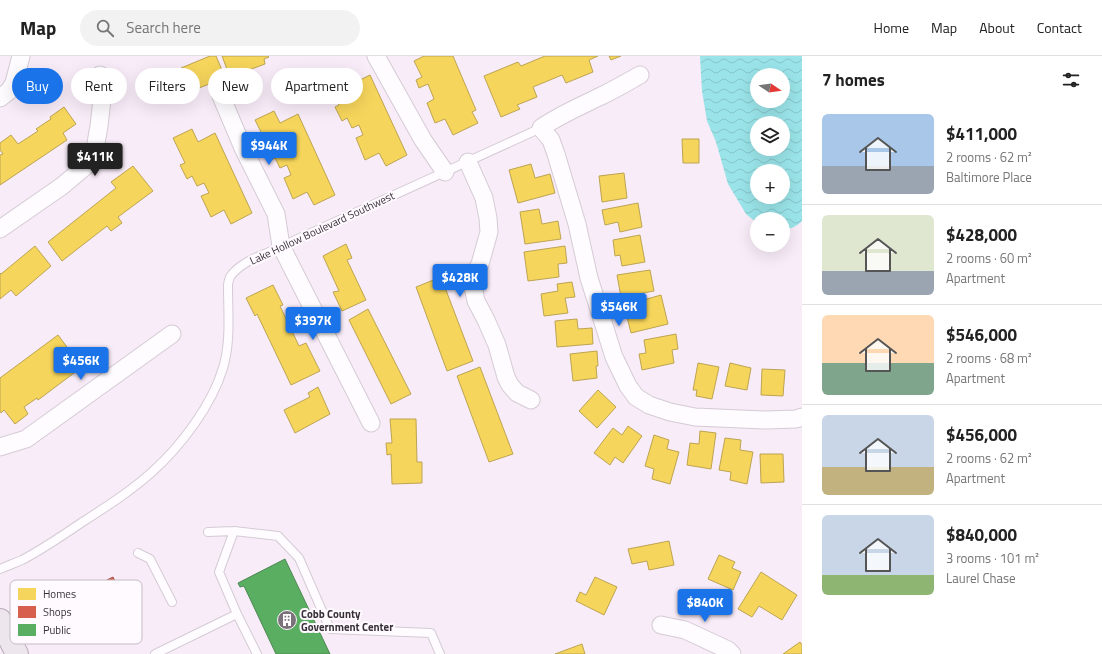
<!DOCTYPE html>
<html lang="en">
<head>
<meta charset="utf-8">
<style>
	body { margin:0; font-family:"Titillium Web",sans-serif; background:#f2f2f2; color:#222; height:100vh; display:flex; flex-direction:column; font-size:15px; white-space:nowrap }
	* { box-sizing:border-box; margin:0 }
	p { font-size:13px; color:#767676 }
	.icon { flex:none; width:22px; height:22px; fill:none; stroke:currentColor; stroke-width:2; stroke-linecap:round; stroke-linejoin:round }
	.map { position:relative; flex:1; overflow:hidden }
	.details { display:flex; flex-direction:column; background:#fff; width:300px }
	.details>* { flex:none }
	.guide { position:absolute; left:12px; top:12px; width:380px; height:36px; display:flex; gap:8px }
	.needle { width:26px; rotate:103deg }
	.fabs { position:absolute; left:750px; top:12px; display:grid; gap:8px }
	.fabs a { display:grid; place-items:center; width:40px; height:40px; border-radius:50%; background:#fff; box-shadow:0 4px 16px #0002; font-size:20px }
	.price { position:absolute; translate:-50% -34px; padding:0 9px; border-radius:4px; background:#1a73e8; color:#fff; font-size:13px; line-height:26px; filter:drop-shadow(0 1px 2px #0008) }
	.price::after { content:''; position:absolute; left:50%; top:24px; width:12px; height:9px; margin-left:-6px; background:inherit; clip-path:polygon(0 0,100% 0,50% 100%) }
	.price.current { background:#222; color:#fff }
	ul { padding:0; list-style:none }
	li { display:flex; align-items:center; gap:12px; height:100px; padding:0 20px }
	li+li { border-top:1px solid #e0e0e0 }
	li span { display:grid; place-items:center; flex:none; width:112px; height:80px; border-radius:6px; color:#555 }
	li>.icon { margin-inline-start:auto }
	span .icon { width:48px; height:48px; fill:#fffc; stroke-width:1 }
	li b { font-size:17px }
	h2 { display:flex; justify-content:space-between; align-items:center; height:48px; padding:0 20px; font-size:17px }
	.chip { padding:0 14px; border-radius:18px; background:#fff; box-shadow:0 4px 16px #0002; font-size:14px; line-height:36px }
	.chip.current { background:#1a73e8; color:#fff }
	header { display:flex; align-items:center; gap:24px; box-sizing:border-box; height:56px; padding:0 20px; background:#fff; border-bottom:1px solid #e0e0e0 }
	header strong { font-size:19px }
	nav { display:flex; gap:22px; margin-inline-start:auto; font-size:14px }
	.search { width:280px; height:36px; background:#f2f2f2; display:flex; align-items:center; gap:10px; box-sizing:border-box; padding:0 14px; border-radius:22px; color:#767676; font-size:15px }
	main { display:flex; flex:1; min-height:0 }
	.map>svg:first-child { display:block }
</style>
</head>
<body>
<header>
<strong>Map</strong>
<div class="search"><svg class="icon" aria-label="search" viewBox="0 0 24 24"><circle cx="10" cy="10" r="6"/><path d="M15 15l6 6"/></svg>Search here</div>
<nav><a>Home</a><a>Map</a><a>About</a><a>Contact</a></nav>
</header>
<main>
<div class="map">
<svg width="802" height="598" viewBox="0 0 802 598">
	<defs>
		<pattern id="water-waves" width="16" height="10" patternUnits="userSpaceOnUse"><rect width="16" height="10" fill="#9ae4e9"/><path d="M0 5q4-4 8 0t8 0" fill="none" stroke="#85c4c9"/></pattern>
	</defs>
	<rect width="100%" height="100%" fill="#f8ecf8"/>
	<path fill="url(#water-waves)" fill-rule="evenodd" d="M700,0H802V165C797,170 790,174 783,173V163H757V167L746,158L728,128L716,86L707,65L702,35ZM757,19H783V45H757ZM757,67H783V93H757ZM757,115H783V141H757Z"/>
	<path fill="#f6d55c" stroke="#bda451" d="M210,0H216L228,28L215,33L212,27L191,35L181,12Z
		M222,0H268L269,1L264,3L265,8L230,21Z
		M424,0H453L476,54L472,56L478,67L453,79L445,63L435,67L427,47L434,43L428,28L419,32L416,24L422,21L414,5Z
		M545,0H598L589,4L593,16L566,27L562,19L533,31L537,41L517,49L520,53L501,61L484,20L518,6L521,10Z
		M609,0H621L611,4Z
		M347,16L352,28L370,19L407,99L386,110L379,97L365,104L356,82L363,79L359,69L352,72L347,62L342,65L335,51L339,49L328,24Z
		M64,51L76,68L63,77L67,84L0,129V99L3,98L0,94V87L11,79L18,88L38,75L36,73L51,63L50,61Z
		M274,55L280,67L298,58L335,139L314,149L307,136L293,143L284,122L291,119L287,109L280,112L275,102L269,105L263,90L267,88L255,64Z
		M192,73L198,86L215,77L252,157L231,168L224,154L211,161L201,140L209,137L204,127L197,130L192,120L187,123L180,109L185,107L173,82Z
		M682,83H699V107H683Z
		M531,108L535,122L550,118L555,137L518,147L509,114Z
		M133,110L153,135L118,161L122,167L111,175L107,170L62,205L48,186L116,132L111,126Z
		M624,117L627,142L602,146L599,120Z
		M638,147L642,171L620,176L618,166L605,169L602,154Z
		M539,153L542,168L558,165L561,183L525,188L520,156Z
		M640,179L645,206L622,210L620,199L615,200L613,184Z
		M346,188L352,202L347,204L366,244L342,255L333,236L339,235L323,200Z
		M35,190L51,210L16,240L11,234L0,243V217L1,218Z
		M565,190L567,207L558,208L559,221L528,225L524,196Z
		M650,214L654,235L621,241L617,219Z
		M441,221L473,305L447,315L416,231Z
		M572,226L575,241L565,242L568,257L544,260L541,238L558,235L557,228Z
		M273,229L283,249L280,250L299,290L306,287L320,315L291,329L257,258L255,260L246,242Z
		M661,239L668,268L631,277L627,261L636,259L633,247Z
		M368,253L411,338L391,348L349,264Z
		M577,263L578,273L592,272L593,288L557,291L555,265Z
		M676,278L678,293L672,294L674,307L642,314L639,298L646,297L644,284Z
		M58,279L82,311L38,344L37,342L24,351L28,358L15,368L4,354L1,357L0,355V322Z
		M597,295L598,310H596L597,322L573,325L570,298Z
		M698,307L719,311L712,343L696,340L697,334H693Z
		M730,307L751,312L747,334L725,330Z
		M480,311L513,398L489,406L457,320Z
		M762,313L785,314L783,340L761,339Z
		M318,331L330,358L295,377L284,354L310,341L308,337Z
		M598,334L616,351L597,372L579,355Z
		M390,363H416L417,406H422V427L392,428L391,398L387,399L386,387H392Z
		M628,370L642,380L623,407L615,401L610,409L594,397L613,372L622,379Z
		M700,375L716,377L711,413L687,409L690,387L699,388Z
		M654,379L669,384L667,393L679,396L670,428L652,423L654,413L645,410Z
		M725,382L741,384L740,394L753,396L747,428L730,424L731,416L719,414Z
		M760,398H783L784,426L761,427Z
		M669,485L674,509L649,514L647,505L632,508L628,493Z
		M719,499L735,506L732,512L741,516L733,534L708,523Z
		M761,516L797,539L782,564L759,550L752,561L738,553Z
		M595,521L617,531L604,559L576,545L580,536L586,539Z
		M800,586L802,589V598H783Z
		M582,588L585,598H555Z"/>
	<path fill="#d6604d" stroke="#a75247" d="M113,521L124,544L90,561L79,538Z"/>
	<path fill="#5aae61" stroke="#508855" d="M285,503L330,598H276L244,530L240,531L238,527Z"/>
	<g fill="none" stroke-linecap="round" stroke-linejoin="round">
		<defs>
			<path id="lane" d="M208,476L234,475
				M138,497L150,503L172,546
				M0,513C7,510 15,507 22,504C43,493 62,480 81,467C106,451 131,435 152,416C181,390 212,349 223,312C231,286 228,257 228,230C228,228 229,224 230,221C237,210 255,201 267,197L541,72
				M155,598L237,558
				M257,598L237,558L219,516L234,475L278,480L299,502L330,573L431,577L440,598"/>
			<path id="street" d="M376,0L423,84L445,116
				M640,19C627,26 614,34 601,40C581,50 559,59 541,72L551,84L556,98L577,168L589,222L614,301L628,330L636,341L649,349L670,356L695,361L766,364L796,363L802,361
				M221,40L243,92L276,158L281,190L371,367
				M0,42L9,35L14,27L21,0
				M468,106L484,142L488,162L489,176L480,208L473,221V231L476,245L486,264L497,289L506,321L510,329L517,337L531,344
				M0,173L62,130L87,109L95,93L99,70L102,43L100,19
				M0,391L26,383L172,278
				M661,569L685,574L728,594L732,598"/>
			<path id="primary" d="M0,564L17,598"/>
		</defs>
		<use href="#lane" stroke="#d4cbd4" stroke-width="10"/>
		<use href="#street" stroke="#d4cbd4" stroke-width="19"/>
		<use href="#primary" stroke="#b7a9b7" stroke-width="24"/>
		<use href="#lane" stroke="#fefcfe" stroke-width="8"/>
		<use href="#street" stroke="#fefcfe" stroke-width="17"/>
		<use href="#primary" stroke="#ede7ed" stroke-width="22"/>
	</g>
	<defs>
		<symbol id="building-disc" viewBox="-11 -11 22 22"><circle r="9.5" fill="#7b727b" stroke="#fffaff"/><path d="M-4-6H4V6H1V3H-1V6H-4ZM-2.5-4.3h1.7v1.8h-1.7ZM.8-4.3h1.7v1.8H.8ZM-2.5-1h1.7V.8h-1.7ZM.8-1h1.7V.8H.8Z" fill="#fff"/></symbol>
	</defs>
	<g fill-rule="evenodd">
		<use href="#building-disc" x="276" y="553" width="22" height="22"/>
	</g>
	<g text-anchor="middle" stroke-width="4" stroke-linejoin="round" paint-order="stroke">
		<g font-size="11" fill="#383038" stroke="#fffaff">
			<text transform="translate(322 172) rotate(-25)" y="4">Lake Hollow Boulevard Southwest</text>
		</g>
		<g font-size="11" font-weight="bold" fill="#383038" stroke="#fffaff" text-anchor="start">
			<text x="301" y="562">Cobb County<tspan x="301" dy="13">Government Center</tspan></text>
		</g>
	</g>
	<rect x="10" y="524" width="132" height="64" rx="6" fill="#fffaff" stroke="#c3bdc3" stroke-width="1"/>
	<rect x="18" y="532" width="18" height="12" fill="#f6d55c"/>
	<rect x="18" y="550" width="18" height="12" fill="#d6604d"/>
	<rect x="18" y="568" width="18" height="12" fill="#5aae61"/>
	<g font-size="11" fill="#383038">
		<text x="43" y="542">Homes</text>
		<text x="43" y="560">Shops</text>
		<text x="43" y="578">Public</text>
	</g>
</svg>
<div class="fabs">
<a><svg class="needle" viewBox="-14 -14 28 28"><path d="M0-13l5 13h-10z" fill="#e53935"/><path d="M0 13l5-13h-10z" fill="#767676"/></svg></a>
<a><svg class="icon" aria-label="layers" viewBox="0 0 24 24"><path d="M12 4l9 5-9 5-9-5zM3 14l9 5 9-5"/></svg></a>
<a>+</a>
<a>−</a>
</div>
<b class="price" style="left:269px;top:110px">$944K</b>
<b class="price current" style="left:95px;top:121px">$411K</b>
<b class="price" style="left:460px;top:242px">$428K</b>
<b class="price" style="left:619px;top:271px">$546K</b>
<b class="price" style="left:313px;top:285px">$397K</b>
<b class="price" style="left:81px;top:325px">$456K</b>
<b class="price" style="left:705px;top:567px">$840K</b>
<div class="guide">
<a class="chip current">Buy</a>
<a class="chip">Rent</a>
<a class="chip">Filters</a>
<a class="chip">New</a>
<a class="chip">Apartment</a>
</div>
</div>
<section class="details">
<h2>7 homes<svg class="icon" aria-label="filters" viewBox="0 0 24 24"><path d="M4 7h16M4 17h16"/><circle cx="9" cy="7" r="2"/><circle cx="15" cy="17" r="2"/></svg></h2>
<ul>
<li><span style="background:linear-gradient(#a9c7e8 65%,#9aa5b1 0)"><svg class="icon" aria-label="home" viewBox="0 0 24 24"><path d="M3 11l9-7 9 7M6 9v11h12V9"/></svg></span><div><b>$411,000</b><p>2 rooms · 62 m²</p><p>Baltimore Place</p></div></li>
<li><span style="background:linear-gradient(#dfe7d0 70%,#9aa5b1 0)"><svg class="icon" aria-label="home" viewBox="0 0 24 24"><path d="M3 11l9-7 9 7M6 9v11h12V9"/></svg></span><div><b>$428,000</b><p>2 rooms · 60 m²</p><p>Apartment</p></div></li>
<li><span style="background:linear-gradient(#ffd9b3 60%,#7fa58c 0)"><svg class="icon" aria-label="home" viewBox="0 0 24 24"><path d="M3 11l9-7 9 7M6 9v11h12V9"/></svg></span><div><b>$546,000</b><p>2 rooms · 68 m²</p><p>Apartment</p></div></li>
<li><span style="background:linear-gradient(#c9d6e8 65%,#c2b280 0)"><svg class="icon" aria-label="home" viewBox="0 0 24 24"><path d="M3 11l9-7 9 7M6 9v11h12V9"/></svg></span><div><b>$456,000</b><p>2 rooms · 62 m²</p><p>Apartment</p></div></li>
<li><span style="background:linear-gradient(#c9d6e8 75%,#8fb573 0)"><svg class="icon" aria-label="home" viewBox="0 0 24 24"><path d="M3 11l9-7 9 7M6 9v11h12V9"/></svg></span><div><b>$840,000</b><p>3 rooms · 101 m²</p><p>Laurel Chase</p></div></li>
</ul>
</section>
</main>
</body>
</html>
